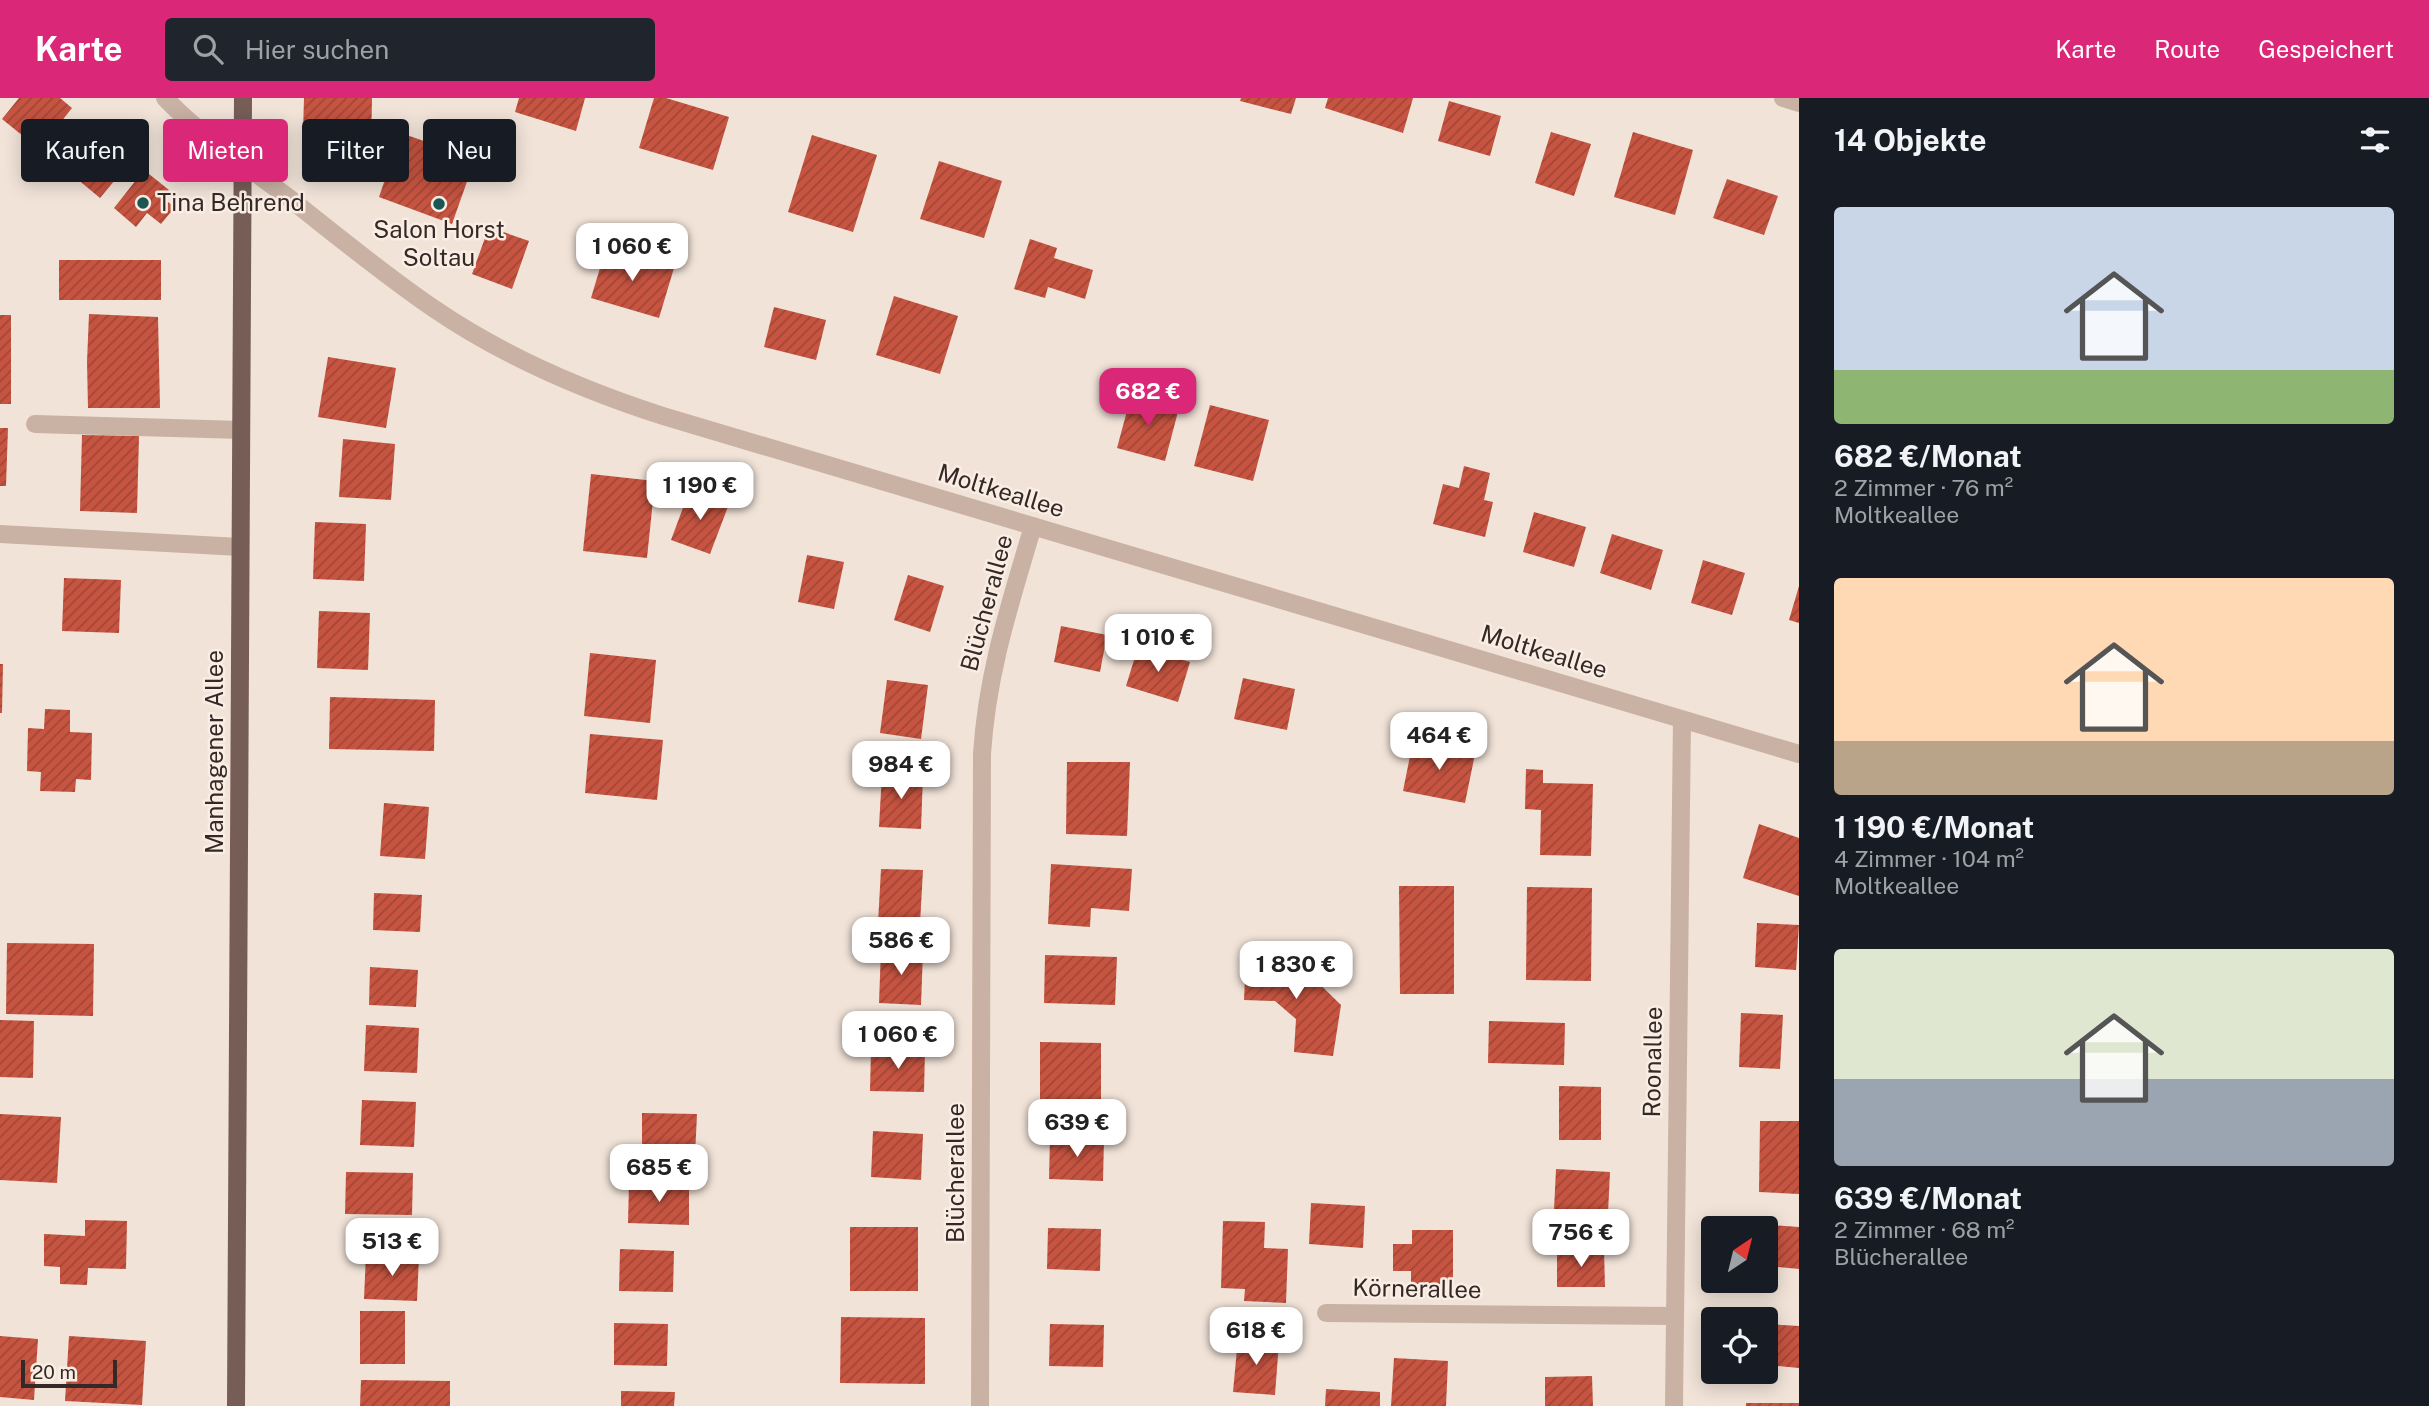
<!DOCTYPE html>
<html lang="de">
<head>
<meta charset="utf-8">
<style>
	body { margin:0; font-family:"Public Sans",sans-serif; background:#20242c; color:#f1f3f6; height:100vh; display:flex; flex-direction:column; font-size:26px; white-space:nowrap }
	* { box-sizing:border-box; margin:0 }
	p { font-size:23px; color:#9ea1a6 }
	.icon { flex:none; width:38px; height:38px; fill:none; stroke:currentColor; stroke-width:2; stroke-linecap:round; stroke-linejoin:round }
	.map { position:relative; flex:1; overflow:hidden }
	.panel { display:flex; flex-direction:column; background:#171b24; width:630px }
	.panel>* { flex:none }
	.top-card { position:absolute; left:21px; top:21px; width:665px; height:63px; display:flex; gap:14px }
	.needle { width:46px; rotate:35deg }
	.fabs { position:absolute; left:1701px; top:1118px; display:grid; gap:14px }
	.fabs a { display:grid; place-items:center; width:77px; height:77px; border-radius:7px; background:#171b24; box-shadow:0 4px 18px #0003; font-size:35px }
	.scale { position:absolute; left:21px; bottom:18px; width:96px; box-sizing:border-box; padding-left:7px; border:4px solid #342926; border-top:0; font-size:19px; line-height:24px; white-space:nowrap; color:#342926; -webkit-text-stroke:5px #f9ede4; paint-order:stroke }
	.price { position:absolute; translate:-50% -60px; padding:0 16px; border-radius:14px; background:#fff; color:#222; font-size:23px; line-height:46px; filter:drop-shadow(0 2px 4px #0008) }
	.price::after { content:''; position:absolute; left:50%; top:42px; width:21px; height:16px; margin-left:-10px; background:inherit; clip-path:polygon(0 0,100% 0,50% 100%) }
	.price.on { background:#db2777; color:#fff }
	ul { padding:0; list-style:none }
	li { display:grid; align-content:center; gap:14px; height:371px; padding:0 35px }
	li span { display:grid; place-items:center; height:217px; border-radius:7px; color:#555 }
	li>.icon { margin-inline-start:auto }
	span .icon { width:126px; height:126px; fill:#fffc; stroke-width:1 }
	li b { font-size:30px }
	h2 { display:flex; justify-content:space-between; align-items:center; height:84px; padding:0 35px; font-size:30px }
	.chip { padding:0 24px; border-radius:7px; background:#171b24; box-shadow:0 4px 18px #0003; font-size:24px; line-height:63px }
	.chip.on { background:#db2777; color:#fff }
	header { display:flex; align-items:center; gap:42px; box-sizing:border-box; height:98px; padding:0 35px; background:#db2777; color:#fff }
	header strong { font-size:33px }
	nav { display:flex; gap:38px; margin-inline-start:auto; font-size:24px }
	.search { width:490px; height:63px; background:#20242c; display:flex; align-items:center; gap:18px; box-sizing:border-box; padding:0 24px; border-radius:7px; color:#9ea1a6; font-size:26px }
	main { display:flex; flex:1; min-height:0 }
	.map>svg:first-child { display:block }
</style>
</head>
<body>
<header>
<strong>Karte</strong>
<div class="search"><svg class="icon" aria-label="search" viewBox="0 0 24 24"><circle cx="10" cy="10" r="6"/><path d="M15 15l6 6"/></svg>Hier suchen</div>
<nav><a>Karte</a><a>Route</a><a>Gespeichert</a></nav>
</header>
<main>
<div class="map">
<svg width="1799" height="1308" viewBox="0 0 1799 1308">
	<defs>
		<pattern id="building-hatch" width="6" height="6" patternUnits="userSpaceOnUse" patternTransform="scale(1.75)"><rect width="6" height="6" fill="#c65441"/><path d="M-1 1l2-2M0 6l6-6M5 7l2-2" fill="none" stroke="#a24636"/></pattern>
	</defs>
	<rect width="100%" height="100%" fill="#f1e3d8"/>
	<path fill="url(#building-hatch)" d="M19,0H60L72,10L39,51L2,21Z
		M304,0H372L371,52L321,51L322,34H303Z
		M519,0H585L576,33L515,14Z
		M654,0H666L729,19L713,72L639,50Z
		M1241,0H1296L1291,16L1240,3Z
		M1328,0H1413L1403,35L1325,10Z
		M1449,3L1501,18L1490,58L1438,43Z
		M92,23L135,58L100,100L58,65Z
		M1551,34L1591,46L1574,98L1535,85Z
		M1633,34L1693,52L1675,117L1614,99Z
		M401,35L475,61L452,126L379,99Z
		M812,37L877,57L853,134L788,114Z
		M939,63L1002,83L984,140L920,121Z
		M144,72L169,92L162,100L175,109L161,126L147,115L136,129L114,110Z
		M1727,81L1778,98L1764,137L1713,120Z
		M489,129L529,143L512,191L472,176Z
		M1030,141L1057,150L1054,160L1093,172L1085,201L1048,189L1045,200L1014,191Z
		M606,150L674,170L659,220L591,200Z
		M59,162H161V202H59Z
		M894,198L958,218L940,276L876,257Z
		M774,209L826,222L816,262L764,249Z
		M89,216L158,219L160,310H88L87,264Z
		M0,217H11V306H0Z
		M328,259L396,270L386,330L318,319Z
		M1131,298L1179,310L1165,363L1117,350Z
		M1210,307L1269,322L1253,383L1194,368Z
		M0,330H8L6,388H0Z
		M82,337L139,338L137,415L80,413Z
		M343,341L395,346L391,402L339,399Z
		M1464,368L1490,375L1484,402L1493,404L1485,439L1433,426L1443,386L1459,390Z
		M591,376L655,383L647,460L583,453Z
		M690,391L729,406L710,456L671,442Z
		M1534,414L1586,429L1574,469L1523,454Z
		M315,424L366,426L364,483L313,481Z
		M1612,436L1663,452L1651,492L1600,475Z
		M807,457L844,464L834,511L798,504Z
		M1703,462L1745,475L1732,517L1691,505Z
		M908,477L944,488L930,534L894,522Z
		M64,480L121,482L119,535L62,533Z
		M1799,488V525L1789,522Z
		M319,513L370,515L368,572L317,570Z
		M1061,528L1107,537L1100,574L1054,564Z
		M1138,549L1190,564L1178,604L1126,588Z
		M590,555L656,562L650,625L584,618Z
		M0,566H3L2,615H0Z
		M1243,580L1295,591L1287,632L1234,621Z
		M887,582L928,587L921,641L880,635Z
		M330,599L435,602L434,653L329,651Z
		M45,611L70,612V634L92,635L91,682L76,681L75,694L40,693L41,674L27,673L28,630L44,631Z
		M590,636L663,642L657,702L585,695Z
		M1413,643L1475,656L1465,705L1403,693Z
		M1067,664H1130L1127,738L1066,736Z
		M1526,671L1543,672V685L1593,686L1591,758L1540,757L1541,712L1525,711Z
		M882,675L923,677L921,731L879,729Z
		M384,705L429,709L425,761L380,758Z
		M1759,726L1799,740V798L1743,780Z
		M1051,766L1132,771L1129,813L1091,810L1090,829L1048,826Z
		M881,771L923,772L920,826L878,825Z
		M1399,788H1454V896H1400Z
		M1527,789L1592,790L1591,883L1526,882Z
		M374,795L422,797L420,834L373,832Z
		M1757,825L1799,827L1796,872L1755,869Z
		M7,845L94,846L93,918L6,916Z
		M881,851L923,853L921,907L879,905Z
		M1045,857L1117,859L1115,907L1044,905Z
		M1246,859L1294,861L1341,907L1333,958L1294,954L1296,921L1275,903L1244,902Z
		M370,869L418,872L416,909L369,907Z
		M1741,915L1783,917L1780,971L1739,969Z
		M0,922L34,923L33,980L0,979Z
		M1489,923L1565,925L1564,967L1488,965Z
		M366,927L419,930L417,975L364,973Z
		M1040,944L1101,945V1010L1040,1009Z
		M871,951L925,952L924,994L870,993Z
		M1559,988L1601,989V1042H1559Z
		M362,1002L416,1004L414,1049L360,1047Z
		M642,1015L697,1016L695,1058L642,1057Z
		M0,1016L61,1019L57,1085L0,1082Z
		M1760,1023H1799V1096L1759,1094Z
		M873,1033L923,1036L921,1082L871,1079Z
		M1050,1040L1104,1041L1103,1083L1049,1081Z
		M1556,1071L1610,1074L1608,1115L1554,1112Z
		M346,1074L413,1075L412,1117L345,1116Z
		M629,1085L689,1086V1127L628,1125Z
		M1311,1105L1365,1108L1363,1150L1309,1146Z
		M85,1122L127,1123L126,1171L88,1170L87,1187L60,1186V1169L44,1168V1136L85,1138Z
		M1223,1123L1265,1124L1264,1150L1288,1151L1286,1205L1244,1203L1245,1191L1221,1190Z
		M1756,1126L1799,1129V1171L1766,1168V1130H1755Z
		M850,1129H918V1193H850Z
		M1048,1130L1101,1131L1100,1173L1047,1171Z
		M1412,1132H1453V1186H1411V1173H1393V1146H1412Z
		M620,1151L674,1153L673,1194L619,1193Z
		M1557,1152H1604L1605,1189H1557Z
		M366,1156L419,1158L417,1203L364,1201Z
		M360,1213H405V1266H360Z
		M841,1219L925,1220V1286L840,1285Z
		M614,1225L668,1226L667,1268L614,1267Z
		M1050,1226L1104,1227L1103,1269L1049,1268Z
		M1766,1226L1799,1228V1270L1766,1267Z
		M0,1238L38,1241L34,1302L0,1299Z
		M69,1238L146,1243L142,1307L65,1303Z
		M1238,1240L1279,1244L1275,1297L1233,1294Z
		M1394,1260L1448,1263L1446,1308H1391Z
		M1592,1278L1593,1308H1545V1279Z
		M361,1282L450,1283V1308H360Z
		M1326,1291L1380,1294V1308H1325Z
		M621,1293L675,1294L674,1308H621Z
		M1746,1305H1799V1308H1746Z"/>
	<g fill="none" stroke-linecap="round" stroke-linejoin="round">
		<path stroke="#c9b1a4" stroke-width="18" d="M165,0C201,38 247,68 289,100C336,137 383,176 433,210C503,258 582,292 663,318L1799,656
			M1783,0L1799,5
			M35,326L241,332
			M0,436L240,449
			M1326,1215L1675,1218
			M980,1308L982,656C987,575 1010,506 1033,428
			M1674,1308L1682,621"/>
		<path stroke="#765e57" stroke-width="18" d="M236,1308L243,0"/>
	</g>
	<g fill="#1c5653" stroke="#f9ede4" stroke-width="2.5">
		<circle cx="143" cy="105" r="7"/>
		<circle cx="439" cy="106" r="7"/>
	</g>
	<g text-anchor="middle" stroke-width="5" stroke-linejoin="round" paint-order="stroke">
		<g font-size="24" fill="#342926" stroke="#f9ede4" text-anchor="start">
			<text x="157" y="113">Tina Behrend</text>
			<text x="439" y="140" text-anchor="middle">Salon Horst<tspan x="439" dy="28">Soltau</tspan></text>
		</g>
		<g font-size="24" fill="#342926" stroke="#f9ede4">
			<text transform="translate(1001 393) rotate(17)" y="8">Moltkeallee</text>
			<text transform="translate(987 505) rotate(-75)" y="8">Blücherallee</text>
			<text transform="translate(1544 554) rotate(17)" y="8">Moltkeallee</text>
			<text transform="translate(215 654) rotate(-90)" y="8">Manhagener Allee</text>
			<text transform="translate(1653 964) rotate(-89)" y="8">Roonallee</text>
			<text transform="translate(956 1075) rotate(-90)" y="8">Blücherallee</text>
			<text transform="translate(1417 1191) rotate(1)" y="8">Körnerallee</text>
		</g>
	</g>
</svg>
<div class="fabs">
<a><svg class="needle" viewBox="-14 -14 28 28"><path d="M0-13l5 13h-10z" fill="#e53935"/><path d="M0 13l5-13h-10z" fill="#9ea1a6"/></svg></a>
<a><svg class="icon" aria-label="locate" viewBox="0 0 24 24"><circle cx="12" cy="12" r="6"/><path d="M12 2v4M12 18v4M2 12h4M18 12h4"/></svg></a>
</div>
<div class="scale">20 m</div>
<b class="price" style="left:632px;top:185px">1 060 €</b>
<b class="price on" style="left:1148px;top:330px">682 €</b>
<b class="price" style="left:700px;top:424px">1 190 €</b>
<b class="price" style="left:1158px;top:576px">1 010 €</b>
<b class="price" style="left:1439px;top:674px">464 €</b>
<b class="price" style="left:901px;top:703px">984 €</b>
<b class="price" style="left:901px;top:879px">586 €</b>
<b class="price" style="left:1296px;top:903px">1 830 €</b>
<b class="price" style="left:898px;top:973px">1 060 €</b>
<b class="price" style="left:1077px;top:1061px">639 €</b>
<b class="price" style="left:659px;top:1106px">685 €</b>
<b class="price" style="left:1581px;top:1171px">756 €</b>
<b class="price" style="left:392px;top:1180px">513 €</b>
<b class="price" style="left:1256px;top:1269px">618 €</b>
<div class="top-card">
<a class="chip">Kaufen</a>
<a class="chip on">Mieten</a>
<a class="chip">Filter</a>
<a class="chip">Neu</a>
</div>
</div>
<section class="panel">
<h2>14 Objekte<svg class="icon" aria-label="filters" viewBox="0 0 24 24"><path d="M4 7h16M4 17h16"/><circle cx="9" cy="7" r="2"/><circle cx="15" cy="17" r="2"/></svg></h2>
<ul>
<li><span style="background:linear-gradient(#c9d6e8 75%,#8fb573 0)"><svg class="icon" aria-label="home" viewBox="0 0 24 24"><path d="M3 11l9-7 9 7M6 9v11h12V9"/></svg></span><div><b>682 €/Monat</b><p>2 Zimmer · 76 m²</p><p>Moltkeallee</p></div></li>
<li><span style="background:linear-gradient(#ffd9b3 75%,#b9a48a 0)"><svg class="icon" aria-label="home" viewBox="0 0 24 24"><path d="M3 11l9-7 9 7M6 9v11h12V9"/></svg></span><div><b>1 190 €/Monat</b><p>4 Zimmer · 104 m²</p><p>Moltkeallee</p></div></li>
<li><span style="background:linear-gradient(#dfe7d0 60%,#9aa5b1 0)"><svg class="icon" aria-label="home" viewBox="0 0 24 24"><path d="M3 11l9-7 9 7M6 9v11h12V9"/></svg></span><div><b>639 €/Monat</b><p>2 Zimmer · 68 m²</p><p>Blücherallee</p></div></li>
</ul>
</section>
</main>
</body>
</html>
